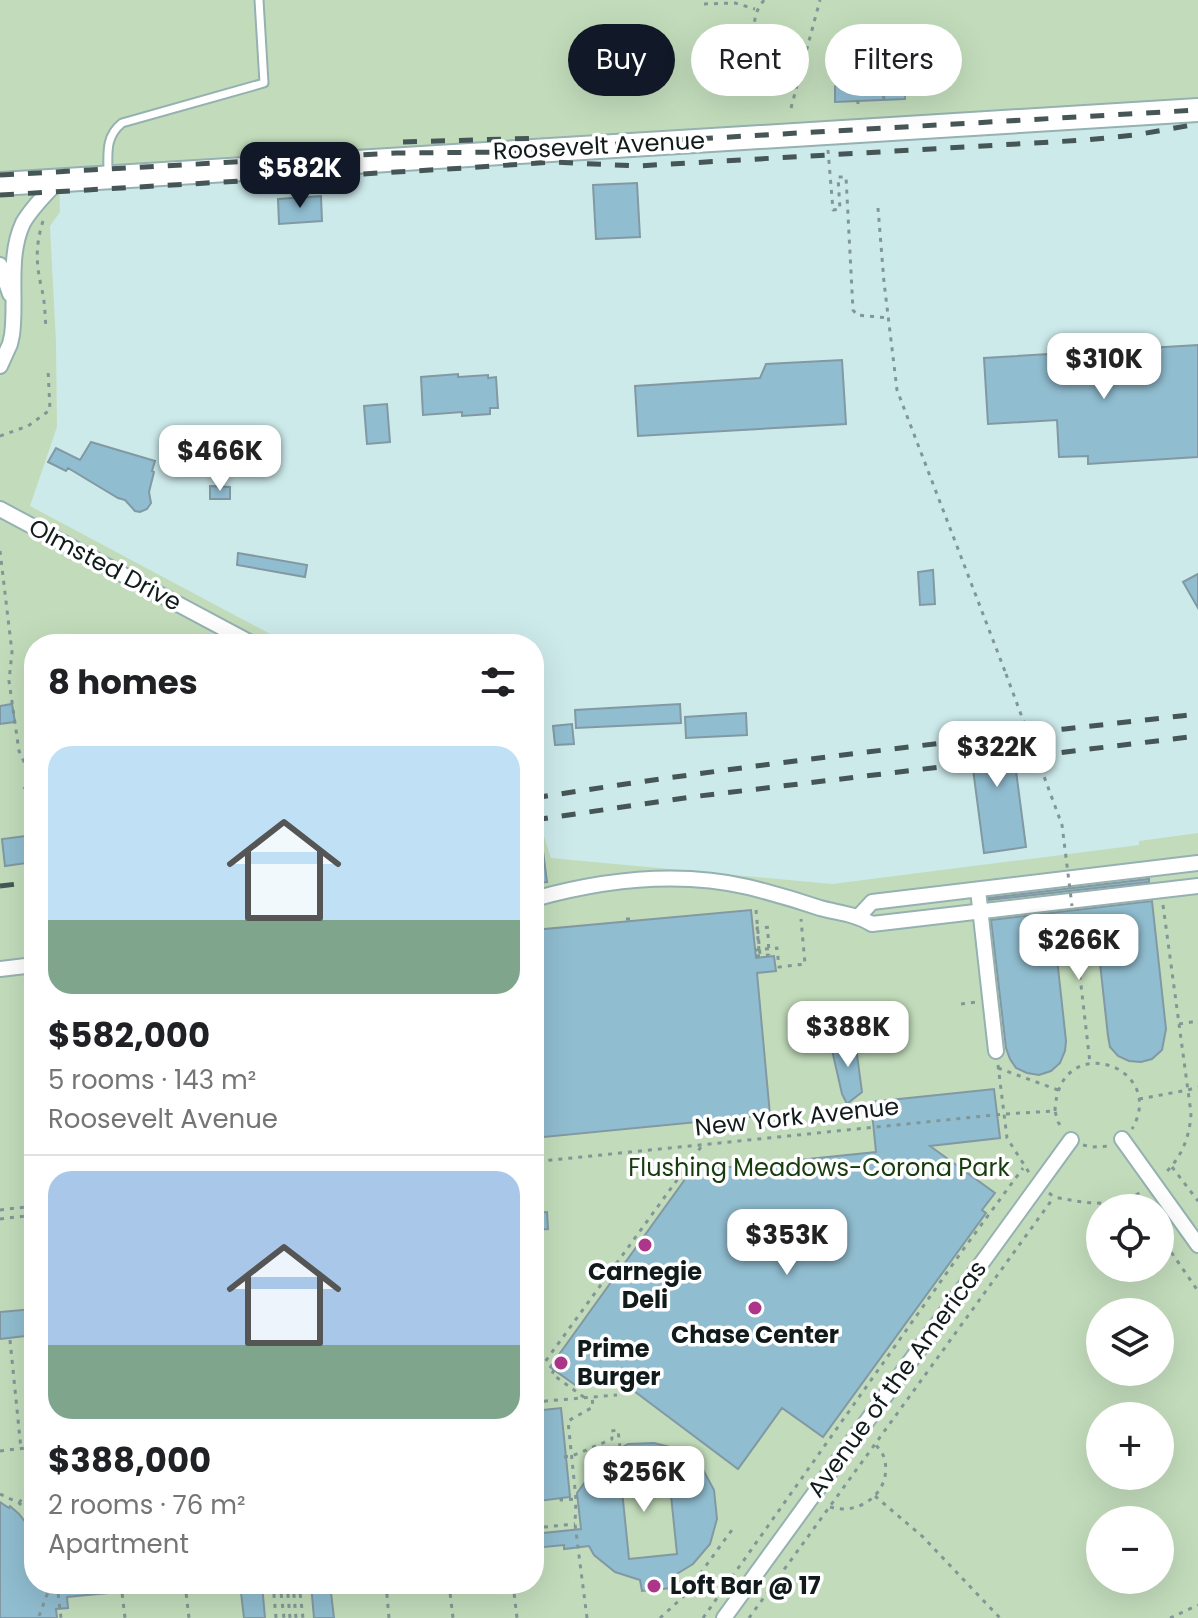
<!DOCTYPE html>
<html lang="en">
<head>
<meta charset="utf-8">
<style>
	body { margin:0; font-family:Poppins,sans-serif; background:#f6f6f6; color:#202124; height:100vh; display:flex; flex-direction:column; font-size:30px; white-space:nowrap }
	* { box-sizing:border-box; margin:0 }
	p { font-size:26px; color:#757577 }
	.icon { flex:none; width:44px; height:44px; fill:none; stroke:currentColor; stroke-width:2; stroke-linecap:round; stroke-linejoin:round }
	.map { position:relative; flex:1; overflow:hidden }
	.details { position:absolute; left:24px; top:634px; width:520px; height:960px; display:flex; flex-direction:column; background:#fff; border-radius:32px; box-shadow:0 8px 32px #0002 }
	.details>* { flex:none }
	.guide { position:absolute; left:568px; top:24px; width:510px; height:72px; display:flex; gap:16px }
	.tools { position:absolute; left:1086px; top:1194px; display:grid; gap:16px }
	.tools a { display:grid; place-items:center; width:88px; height:88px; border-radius:50%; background:#fff; box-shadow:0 8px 32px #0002; font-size:40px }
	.price { position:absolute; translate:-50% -68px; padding:0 18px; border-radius:16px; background:#fff; color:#222; font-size:26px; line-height:52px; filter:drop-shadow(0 2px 4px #0008) }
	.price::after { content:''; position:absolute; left:50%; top:48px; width:24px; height:18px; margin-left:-12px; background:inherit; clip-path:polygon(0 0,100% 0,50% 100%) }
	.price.selected { background:#111827; color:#fff }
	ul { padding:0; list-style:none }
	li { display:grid; align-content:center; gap:16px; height:424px; padding:0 24px }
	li+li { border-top:2px solid #e0e0e0 }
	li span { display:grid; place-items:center; height:248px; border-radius:24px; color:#555 }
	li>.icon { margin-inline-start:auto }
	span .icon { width:144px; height:144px; fill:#fffc; stroke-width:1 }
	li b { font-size:34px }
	h2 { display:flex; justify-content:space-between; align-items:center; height:96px; padding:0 24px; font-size:34px }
	.pill { padding:0 28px; border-radius:36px; background:#fff; box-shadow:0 8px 32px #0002; font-size:28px; line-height:72px }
	.pill.selected { background:#111827; color:#fff }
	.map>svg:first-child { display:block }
</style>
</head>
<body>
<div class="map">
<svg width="1198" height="1618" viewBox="0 0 1198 1618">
	<rect width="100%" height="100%" fill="#cdeaeb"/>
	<path fill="#c2dcbb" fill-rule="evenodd" d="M0,0H1198V110L59,180L60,212L50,226L56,342L57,427L30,506L289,644H34V1584H534V806L551,858L832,884L1139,845V841L1198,833V1618H0ZM1100,1208H1160V1268H1100ZM1100,1312H1160V1372H1100ZM1100,1416H1160V1476H1100ZM1100,1520H1160V1580H1100Z"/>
	<path fill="#90bdd0" stroke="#8299a3" stroke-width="2" fill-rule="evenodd" d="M887,29L890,85L905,84V99L835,102V86L853,85L850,31Z
		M637,183L640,237L596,239L593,185Z
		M321,196L322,221L279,224L278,199Z
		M1198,345V457L1088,464V456L1059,457L1057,420L988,424L984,358Z
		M842,360L846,424L638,436L635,386L760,378L766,364Z
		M458,374V377L488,375V378L496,377L498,408H490V414L462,416V412L423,415L421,377Z
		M387,404L390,442L367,444L364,406Z
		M91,442L155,461L152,471L154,472L149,492L151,503L147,509L140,512L135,511L125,500L118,498L68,468L66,471L48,462L56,448L80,460Z
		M210,486L230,487V499H210Z
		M238,553L307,565L305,577L237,565Z
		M933,570L935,604L920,605L918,572Z
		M1198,574V608L1183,582Z
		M12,704L15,722L0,724V706Z
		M680,704L681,723L576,728L575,710Z
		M746,713L747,735L686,738L685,717Z
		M572,724L574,744L555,745L553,726Z
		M1010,725L1026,847L984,853L968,731Z
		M34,835V862L5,866L2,839Z
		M534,843H542L547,882L534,883Z
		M1149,879V882L989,900V898Z
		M1152,901L1166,1029L1162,1050L1152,1059L1141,1062L1129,1061L1118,1056L1110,1047L1108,1036L1097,936L1055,940L1066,1041L1065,1051L1060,1063L1051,1071L1039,1075L1027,1073L1016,1068L1010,1059L1006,1048L991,920Z
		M751,910L756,958L774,956L776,971L757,973L770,1115L534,1138V930Z
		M855,1040L862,1092L847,1104L842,1094L832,1050L836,1048L835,1042Z
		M994,1089L1000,1138L930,1146L995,1193L982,1210L986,1213L823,1437L782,1408L738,1469L622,1382L578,1387L550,1367L691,1171L876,1152L871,1102Z
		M547,1212L548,1229L534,1230V1213Z
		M34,1309V1335L0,1339V1312Z
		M561,1408L570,1497L539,1501L534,1455V1411Z
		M654,1443L694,1453L714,1490L717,1519L710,1544L693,1564L670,1578L671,1588L642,1591L640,1580L615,1572L594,1555L589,1546L564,1549V1545L534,1548V1534L581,1529L577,1493L602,1459L628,1444ZM668,1466L677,1554L629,1559L620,1471Z
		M0,1502L9,1508L10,1506L19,1514L29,1527L34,1537V1584H108V1593L67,1597L68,1608L56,1609L57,1618H0Z
		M240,1584H262L265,1618H244Z
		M311,1584H330L334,1618H314Z"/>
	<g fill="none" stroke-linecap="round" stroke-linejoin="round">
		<defs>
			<path id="lane" d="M108,173C108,153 105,137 122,123L264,83L259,0"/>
			<path id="street" d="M0,265L10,294
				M0,366L10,344L12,335C17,299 7,257 23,223C32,207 47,193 59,180
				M0,509L253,644
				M978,890L996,1051
				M534,899C602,880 678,871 748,887C772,893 796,900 820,908C838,913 856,914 872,924L1198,886
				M859,916L872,902L1198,863
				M0,969L34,965
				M1122,1139L1198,1245
				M724,1618L1071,1140"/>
			<path id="secondary" d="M0,184L1198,110"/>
		</defs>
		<use href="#lane" stroke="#95b1b1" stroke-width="11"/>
		<use href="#street" stroke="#95b1b1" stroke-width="18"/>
		<use href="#secondary" stroke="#95b1b1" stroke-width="26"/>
		<path stroke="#819797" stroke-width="3" stroke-dasharray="4 6" stroke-linecap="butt" d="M764,0C736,37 778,45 805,54
			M704,4L735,3L755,9
			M868,30L870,88
			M858,104L857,89L883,87L884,103
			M791,108L820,0
			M828,150L833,210L840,209L838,177H846L853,310L857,315L889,318
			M878,208L884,282L897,390L1006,674
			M43,221C35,247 36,264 42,290C45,302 45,316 46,329
			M0,436L28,426L50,410L48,369
			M0,551L12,652L9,681L19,751L26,766V784L24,789
			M1013,747L1033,744
			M1163,905L1191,1113C1190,1137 1181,1159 1163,1175
			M1073,916L1090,1063
			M626,919H634V921
			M755,950L777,948L779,967L805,964L801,919
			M759,950L757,928L771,927
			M756,956L769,955
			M961,1004L978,1002
			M1179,1024L1198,1021
			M998,1065L1007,1138L1030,1174
			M998,1068L1058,1090
			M1139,1099L1188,1090L1198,1087
			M1055,1111C1058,1028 1169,1066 1132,1129
			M1083,1145L1092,1147L1111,1146
			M1172,1167L1198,1201
			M534,1172L542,1161L1004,1114L1055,1111L1058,1122L1062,1128
			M1049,1193L1054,1197C1086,1203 1112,1209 1141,1192
			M1134,1198L1141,1208
			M0,1210L34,1206
			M0,1219L34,1215
			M1160,1236L1198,1291
			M10,1340L21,1449
			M554,1370L552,1374L585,1398
			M534,1377L701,1147
			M534,1402L617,1395
			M0,1451L34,1447
			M564,1457L572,1456L612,1439L611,1431L618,1430L620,1448
			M0,1494L19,1503L34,1516
			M875,1496L923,1537L1000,1618
			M561,1498V1500L576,1499
			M19,1503L34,1482
			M534,1503H540V1501
			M830,1507C859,1516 891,1493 885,1461C884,1454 879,1449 875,1444
			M534,1528L575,1524
			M57,1584L61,1618
			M121,1584L125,1618
			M185,1584L189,1618
			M273,1584L276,1618
			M280,1584L284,1618
			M287,1584L290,1618
			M293,1584L296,1618
			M299,1584L303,1618
			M386,1584L389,1618
			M449,1584L453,1618
			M513,1584L517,1618
			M39,1616L51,1584
			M587,1618L575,1524L576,1499L568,1421L593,1407L592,1397
			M660,1618L684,1596L734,1527
			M703,1618L965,1247L1023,1168
			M749,1618L1054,1197
			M1170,1618L1198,1605"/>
		<use href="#lane" stroke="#fff" stroke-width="7"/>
		<use href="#street" stroke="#fff" stroke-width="14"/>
		<use href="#secondary" stroke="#fff" stroke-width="22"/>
		<path stroke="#465556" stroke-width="5" stroke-dasharray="14 14" stroke-linecap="butt" d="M403,142L543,138
			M0,175L396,153L507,152L660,141L1198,110
			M0,195L465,168L552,162L637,166L1086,140L1135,135L1198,124
			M534,798C754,763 976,739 1198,714
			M534,820L691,797L1198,736
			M0,886L34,882"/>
		<path stroke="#819797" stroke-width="3" stroke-dasharray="4 6" stroke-linecap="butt" d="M1006,674L1062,825L1072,906
			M756,910L760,955
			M768,934L769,955"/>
	</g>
	<g fill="#ad368b" stroke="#fff" stroke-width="3">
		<circle cx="645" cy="1245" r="8"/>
		<circle cx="755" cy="1308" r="8"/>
		<circle cx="561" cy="1363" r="8"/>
		<circle cx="654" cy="1586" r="8"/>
	</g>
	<g text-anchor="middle" stroke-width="7" stroke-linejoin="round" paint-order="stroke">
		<g font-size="24" fill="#111b1b" stroke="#fff">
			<text transform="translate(599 146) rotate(-3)" y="8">Roosevelt Avenue</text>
			<text transform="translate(105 565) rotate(28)" y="8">Olmsted Drive</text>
			<text transform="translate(797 1117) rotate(-6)" y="8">New York Avenue</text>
			<text transform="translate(897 1379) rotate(-54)" y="8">Avenue of the Americas</text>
		</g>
		<g font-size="24" fill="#173c0d" stroke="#fff">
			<text x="819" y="1176">Flushing Meadows-Corona Park</text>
		</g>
		<g font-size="24" font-weight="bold" fill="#111b1b" stroke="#fff">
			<text x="645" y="1280">Carnegie<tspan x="645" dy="28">Deli</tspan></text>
			<text x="755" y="1343">Chase Center</text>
			<text x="577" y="1357" text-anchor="start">Prime<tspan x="577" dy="28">Burger</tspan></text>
			<text x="670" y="1594" text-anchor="start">Loft Bar @ 17</text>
		</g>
	</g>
</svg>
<div class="tools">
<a><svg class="icon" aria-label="locate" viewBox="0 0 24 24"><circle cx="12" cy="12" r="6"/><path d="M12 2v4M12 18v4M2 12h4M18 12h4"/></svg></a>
<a><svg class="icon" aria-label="layers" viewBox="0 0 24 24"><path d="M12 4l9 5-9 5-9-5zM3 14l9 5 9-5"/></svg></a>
<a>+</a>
<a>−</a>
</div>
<b class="price selected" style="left:300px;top:210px">$582K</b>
<b class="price" style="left:1104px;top:401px">$310K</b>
<b class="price" style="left:220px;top:493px">$466K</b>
<b class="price" style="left:997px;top:789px">$322K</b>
<b class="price" style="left:1079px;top:982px">$266K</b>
<b class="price" style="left:848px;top:1069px">$388K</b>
<b class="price" style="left:787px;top:1277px">$353K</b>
<b class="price" style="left:644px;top:1514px">$256K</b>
<div class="guide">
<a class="pill selected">Buy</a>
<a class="pill">Rent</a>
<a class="pill">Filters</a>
</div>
<section class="details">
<h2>8 homes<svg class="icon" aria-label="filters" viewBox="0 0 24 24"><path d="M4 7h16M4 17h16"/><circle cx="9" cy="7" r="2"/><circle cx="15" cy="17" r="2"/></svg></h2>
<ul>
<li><span style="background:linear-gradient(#bfe0f5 70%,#7fa58c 0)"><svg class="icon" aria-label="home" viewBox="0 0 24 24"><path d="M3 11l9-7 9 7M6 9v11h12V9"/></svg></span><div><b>$582,000</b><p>5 rooms · 143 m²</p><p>Roosevelt Avenue</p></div></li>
<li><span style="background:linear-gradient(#a9c7e8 70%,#7fa58c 0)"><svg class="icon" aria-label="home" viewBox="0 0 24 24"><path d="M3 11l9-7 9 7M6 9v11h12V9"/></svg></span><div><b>$388,000</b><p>2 rooms · 76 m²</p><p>Apartment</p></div></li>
</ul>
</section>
</div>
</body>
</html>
